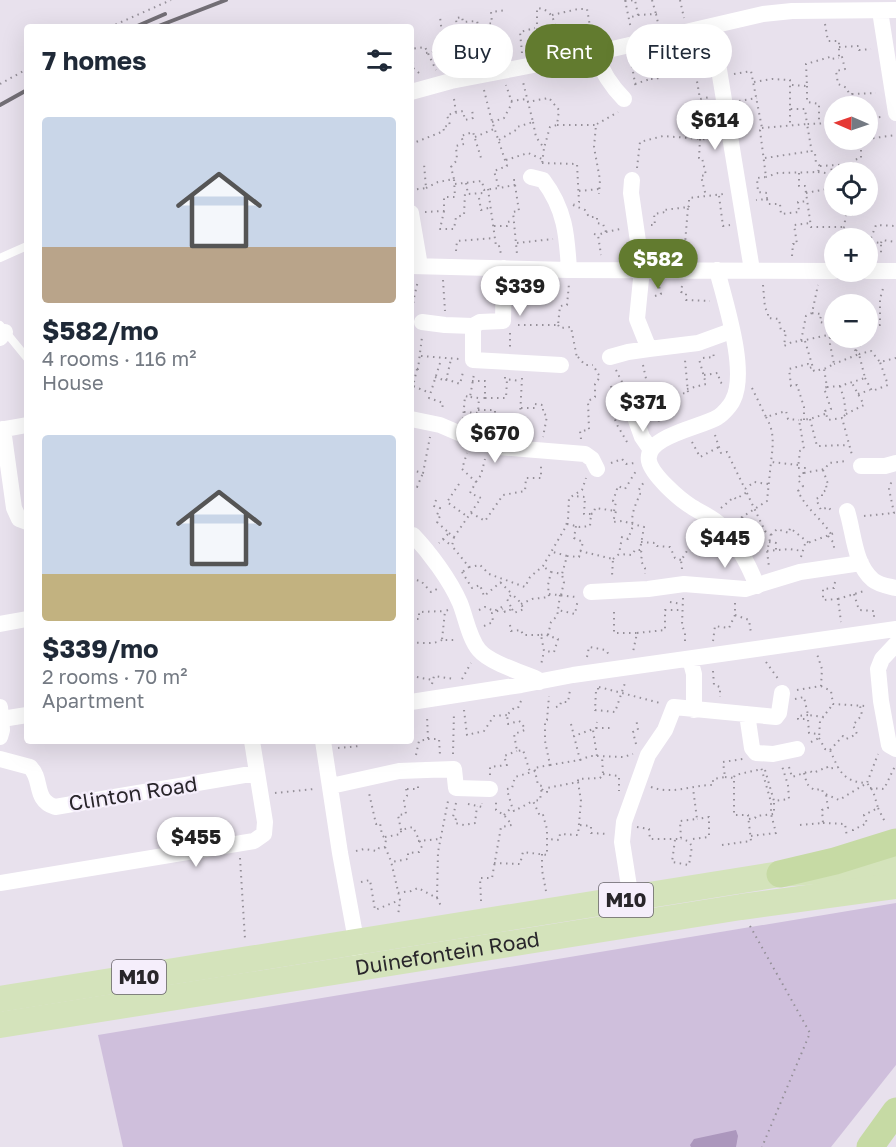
<!DOCTYPE html>
<html lang="en">
<head>
<meta charset="utf-8">
<style>
	body { margin:0; font-family:"Golos Text",sans-serif; background:#f6f6f7; color:#1f2937; height:100vh; display:flex; flex-direction:column; font-size:22px; white-space:nowrap }
	* { box-sizing:border-box; margin:0 }
	p { font-size:20px; color:#747a83 }
	.icon { flex:none; width:33px; height:33px; fill:none; stroke:currentColor; stroke-width:2; stroke-linecap:round; stroke-linejoin:round }
	.map { position:relative; flex:1; overflow:hidden }
	.panel { position:absolute; left:24px; top:24px; width:390px; height:720px; display:flex; flex-direction:column; background:#fff; border-radius:6px; box-shadow:0 6px 24px #0002 }
	.panel>* { flex:none }
	.banner { position:absolute; left:432px; top:24px; width:374px; height:54px; display:flex; gap:12px }
	.needle { width:39px; rotate:272deg }
	.buttons { position:absolute; left:824px; top:96px; display:grid; gap:12px }
	.buttons a { display:grid; place-items:center; width:54px; height:54px; border-radius:50%; background:#fff; box-shadow:0 6px 24px #0002; font-size:30px }
	.price { position:absolute; translate:-50% -51px; padding:0 14px; border-radius:21px; background:#fff; color:#222; font-size:20px; line-height:39px; filter:drop-shadow(0 2px 3px #0008) }
	.price::after { content:''; position:absolute; left:50%; top:36px; width:18px; height:14px; margin-left:-9px; background:inherit; clip-path:polygon(0 0,100% 0,50% 100%) }
	.price.selected { background:#627b2f; color:#fff }
	ul { padding:0; list-style:none }
	li { display:grid; align-content:center; gap:12px; height:318px; padding:0 18px }
	li span { display:grid; place-items:center; height:186px; border-radius:6px; color:#555 }
	li>.icon { margin-inline-start:auto }
	span .icon { width:108px; height:108px; fill:#fffc; stroke-width:1 }
	li b { font-size:26px }
	h2 { display:flex; justify-content:space-between; align-items:center; height:72px; padding:0 18px; font-size:26px }
	.chip { padding:0 21px; border-radius:27px; background:#fff; box-shadow:0 6px 24px #0002; font-size:21px; line-height:54px }
	.chip.selected { background:#627b2f; color:#fff }
	.map>svg:first-child { display:block }
</style>
</head>
<body>
<div class="map">
<svg width="896" height="1147" viewBox="0 0 896 1147">
	<rect width="100%" height="100%" fill="#e8e1ed"/>
	<path fill="#cfbfdc" d="M896,903V1065L831,1147H123L98,1035Z"/>
	<path fill="#ac97bd" d="M736,1130L738,1136L736,1147H691L690,1145L694,1139Z"/>
	<g fill="none" stroke-linecap="round" stroke-linejoin="round">
		<path stroke="#959099" stroke-width="2" stroke-dasharray="1.5 4.5" stroke-linecap="butt" d="M625,0L631,29
			M652,0L656,14
			M680,0L684,18
			M625,1L635,0L638,15L628,18
			M552,15L578,9H587L592,38
			M638,15L656,14L658,23
			M825,24L828,41H839V58L842,57L845,69L836,71L838,84L847,88L849,94H852
			M110,27L171,0
			M478,27L492,23L491,12L507,10
			M555,29H572L575,42
			M442,32L457,31L456,18L462,17L463,22L477,21L487,59
			M691,46L700,99L710,97
			M839,47L859,46V50L871,49
			M537,48V8C557,10 555,28 558,45
			M426,53L444,50L440,17
			M522,53L520,32L535,28
			M631,60L636,89
			M419,73L414,69L411,49L425,47L436,70
			M734,74L751,71L762,128L760,130L766,177L757,178L758,192L767,193V199L756,200
			M651,79H656L665,75L694,69
			M754,82L772,79L790,80V109H805L807,124L834,123
			M0,84L27,69
			M635,84L650,79L649,70L653,69V54
			M792,85L807,86L806,64L830,57L831,59L839,58
			M807,86V102L819,104V123
			M484,90L491,118L507,166L494,171L499,188L515,185L514,180H516
			M454,99L456,113
			M511,101L526,99
			M739,101L757,98
			M527,102L549,98L559,110L557,125L550,127L544,148
			M853,106L852,94L876,93
			M790,109V126
			M867,119L881,117
			M492,122L504,118L512,103L506,85
			M533,122L536,137L544,148L542,164
			M597,124L618,112
			M557,125H596L594,147L600,180L599,194
			M762,128L807,124L812,153L815,154L816,163L820,166L818,172L778,173L766,177
			M475,137L494,129
			M700,139L699,158H702L706,175L701,176L706,196
			M867,139L896,135
			M499,140L516,130L517,127L533,122L523,82
			M843,140L844,141L862,140
			M411,144L444,131L443,127L450,125L447,115L463,111L465,120L473,118L472,108
			M765,158L812,151
			M506,160L528,153L542,159
			M542,163L577,164L579,202L574,204
			M853,164L854,160L861,158V140
			M820,166L853,164V172
			M637,168L640,142L663,136L715,140
			M818,172L832,174L831,165
			M799,173V186H805L811,227H844
			M466,183L468,194L484,193V190
			M455,184L482,181L484,190L499,188
			M515,185L519,211L513,212L517,254
			M426,188L438,182L454,179L451,167L457,160L456,146L464,144L461,136L473,132L481,158
			M488,189L496,246H499L501,254
			M411,190L426,188L424,164
			M579,191L599,189
			M806,193L827,189L834,190
			M719,196L723,226L730,225
			M479,198L481,210L492,207
			M767,199L768,204H780L781,214L799,212L798,202L808,201
			M573,205L585,210L589,217H597V223L603,224L606,232L598,235
			M688,207L689,206V198L724,194
			M444,211L440,229H454L456,217L464,215L465,193L468,194
			M425,212L444,211V197H455L454,179
			M651,225H655L654,214L665,212L664,210L688,207L684,256
			M494,226H507V222L514,221
			M606,232L620,229
			M594,234L598,235L601,255
			M837,238L844,227L846,215H852L853,206
			M862,238H871L872,242L881,243V256
			M871,238L876,225L896,226
			M517,243L553,239
			M881,243L882,240L896,242
			M456,251L457,241L495,238
			M792,256L793,244H797L794,225L811,223
			M833,257L834,245
			M443,280L445,311
			M763,285L765,308L768,312V318L779,319L781,331H786L784,346L792,342L801,341L806,316L812,313L818,285
			M682,286L681,292L686,293V300L710,301
			M655,296L661,294L659,286
			M413,309C413,298 416,291 418,280
			M812,313L821,314L820,322L832,325L830,344L834,364L824,369
			M518,325H558L560,306L567,305L569,284
			M558,325L560,328L571,327L577,358
			M867,326L880,325V299L884,285
			M510,333V348
			M840,338L854,340V349L859,354L871,351L880,362L896,358
			M801,341L828,335L830,338L834,337
			M805,341L814,371L824,369L827,387L824,388L831,409L825,411L828,420L842,418L852,455
			M856,351L860,345L859,338
			M421,356L459,359
			M578,357L585,365H593
			M703,358L714,357L713,353
			M440,363L429,398L443,403L442,410
			M643,365L647,383V405
			M411,368L418,369L422,337
			M417,369L413,386L430,393
			M616,370L624,386L620,387
			M704,375L718,373L720,382L723,384
			M435,377L446,381L451,359
			M505,377V379L521,381
			M522,378L520,416L517,418V427H526V433
			M865,378L872,391L888,385L880,362
			M446,379L460,384L463,372
			M472,381H485V398H479
			M611,386L616,410L613,412L616,423L627,442
			M840,386L844,399L846,414L842,418
			M827,387L840,386L865,378L859,354L834,364
			M752,388L766,417L786,411L788,419L799,420
			M687,389L706,384L699,359
			M612,391L620,387L622,396
			M858,394L870,390
			M647,396L688,393L685,360
			M485,398H506L507,380
			M648,405L658,406L659,425
			M521,408H535V404L543,405V413L547,416L543,437
			M478,410H495V417L517,418
			M464,412L478,413L479,398L470,397
			M825,414L810,419L799,420L804,449L800,451L798,468H805L804,473L825,469L829,463L847,461
			M846,414L864,405L852,383
			M766,417C775,432 773,445 771,462L798,465
			M463,419L465,396L470,397L474,374
			M810,419L817,446L849,445
			M804,420V407L797,385L791,386L789,369L808,364L809,368L813,367
			M482,425H500L499,432
			M715,435L721,453L727,452L745,489
			M581,439L580,431L589,430L588,401L595,397V384L600,377L593,365
			M692,442L700,457L719,447
			M611,463L622,459L626,464L635,463
			M411,470L423,473L430,437
			M823,470L828,484L826,485L827,490L822,492V496L816,499L821,510L828,507L831,510
			M804,473H801L798,480L803,486L798,491C806,509 820,517 831,534
			M476,482L481,475L485,459
			M459,484L447,502L468,517
			M768,484L754,482L745,489L765,531L771,535L767,551L769,567
			M411,485L417,487L423,473
			M436,500L434,506L440,508L437,515L440,516L437,522L449,533L439,543
			M721,508L734,497L736,499L747,492
			M614,511L616,502L613,501L618,486L625,489L636,471
			M471,513L485,521L503,495L525,491L526,478H541V466
			M591,514L594,513L595,508L616,511L613,522L622,521L644,527L640,550H635L632,555L619,554
			M864,516L894,513L889,489L892,480
			M742,517L751,534L765,531
			M736,521L767,501L771,462
			M567,524L580,527L590,526L591,514H584L585,497L573,496
			M449,533L454,537L481,498L470,493L476,482L462,469L467,453
			M771,535L777,529L789,533L790,528L809,543
			M828,536L833,542L835,552
			M454,537L452,546L469,567L461,573
			M443,539L452,546
			M641,542L656,543L657,546L670,547L675,558L681,560
			M769,542L776,543V550
			M580,551L613,559L612,576
			M641,551L642,554L641,561L645,568V574
			M767,551L790,549L802,551
			M567,556L579,557L583,542L574,538L576,526
			M801,557L805,544L837,532
			M613,559L619,554L622,537L628,539L633,526C630,515 636,504 640,494L638,491L644,482
			M469,567L480,565L489,574L525,587L530,577L543,566L565,528L568,520L569,498L582,490L586,478
			M682,569L681,560C689,550 692,538 700,529
			M462,572L472,588L480,585L484,596L501,582
			M551,572L562,574L567,556L553,552
			M411,579L421,581L431,592L437,589
			M835,582L834,588L823,589V600L838,599L841,622
			M549,594L576,597
			M854,594L859,610L874,611V618
			M560,595L558,610L575,614L578,599
			M561,595L564,582L562,575
			M683,598L682,625L685,633V643
			M838,599L864,591
			M670,602L682,604
			M521,604L532,599L549,597L548,585L551,572L544,567
			M512,609L514,613L524,609L519,601L512,594
			M448,610L445,611L442,640H455
			M479,610L485,607L494,611L502,607L505,612L512,609L507,599L512,594L500,582
			M614,612V633H637L633,652
			M735,615L749,620L751,633
			M411,619H419V612L445,611
			M510,625L511,631L521,630L523,635H541L544,651L541,665
			M484,626L493,622L492,613L503,609
			M637,633L665,630V610H682
			M541,635L544,634L558,639L554,652L544,651
			M548,635L551,622L557,616L558,611
			M713,641L715,626L729,628L735,615V602
			M411,643C422,642 433,645 442,640
			M587,657L589,647L606,650L609,655
			M766,662L779,680
			M713,671L714,685L720,687V697
			M411,676L433,680
			M462,679L471,663
			M432,684L434,676L454,679
			M821,686L831,691L833,704L866,706
			M599,687L660,703
			M598,688V691H596L595,710L615,712L625,683
			M797,690L821,686L822,669L817,654
			M795,699L804,697L808,715L824,717
			M521,701L518,708H514L507,715L508,724L519,721L522,723L525,730L514,734L517,751L523,750L530,772
			M556,707L560,706L561,702H568L570,690
			M464,710L467,735L484,731L494,716L507,715
			M808,715L798,716V719H808L809,733L819,734
			M571,724L574,736
			M596,728H612
			M819,738L825,749L830,750C839,770 842,782 867,783L878,754
			M428,739H439L440,755
			M811,742L819,738L820,721L833,704
			M636,744L633,732L638,730L636,718
			M338,748L360,746V741
			M830,750L843,736L846,739L857,734L853,725L862,715L860,706
			M453,754L454,712
			M416,755L419,741L428,739L427,716
			M597,756L623,757L633,754
			M580,760L590,756H597L593,730
			M550,765L580,760L574,736L596,728L597,722
			M789,767L792,777L810,771L813,773L827,767L828,769L838,767
			M765,770L774,801L789,799L788,785L782,766
			M535,771L534,768L550,765L545,741V721L547,720L549,696
			M804,773L807,784L814,790L822,789L823,793L839,800L867,783L873,791L878,808L864,815L867,823L853,830V835
			M603,774L619,776V791
			M490,775V767L507,765L504,756L517,751
			M734,777L735,775L762,769
			M578,781V779L600,778L603,774L602,756
			M651,787C673,795 692,785 713,785V779L725,777L723,762L743,759
			M870,788L884,789L896,764
			M407,789H418V784
			M507,789L512,788L515,777L535,771L538,785L542,786L540,800L533,801
			M542,789L544,792H547V788L578,782L581,801L578,835L560,834L559,840L547,839
			M275,793L314,789
			M456,803L453,817L456,818L455,823L464,825L475,823L477,806
			M468,804L482,807V803
			M878,808L886,824
			M504,815L512,807L507,790
			M749,819L755,818L756,816L774,814V802
			M823,823L845,824L847,837
			M580,825L591,826V833L607,834
			M800,825L823,823L822,810L828,808L826,794
			M637,827L649,829L650,839H681L680,821L697,819L693,788
			M401,830L398,815L406,814L404,801L407,796L406,787
			M751,836L776,833L771,814V802L761,767
			M385,837L401,834V830L413,827L422,846L419,852L408,853V859L391,862
			M693,839L709,837V817L697,819
			M675,840L672,862L689,865L692,846L688,841L681,839
			M418,841L440,839
			M722,845L751,841L748,815H734V778L725,777
			M385,847L391,861L400,900L398,916
			M356,851L364,849L377,851L379,848L385,847L386,839L382,835L380,823L376,824L369,793
			M542,854V870L546,891
			M240,858L245,939
			M494,863L520,864L523,852L547,855V829L543,815L540,816L533,801L514,811L512,807
			M361,882L370,880L375,910L400,900
			M398,893L411,891L418,888L437,898L442,908
			M437,898L438,852L448,801
			M481,901L480,878H492L501,827L512,825L504,815L496,810V802
			M750,926L810,1033L762,1147"/>
		<path stroke="#fff" stroke-width="8" d="M0,258L27,246
			M0,325L27,358"/>
		<path stroke="#fff" stroke-width="16" d="M880,11L896,113
			M712,27L752,270
			M595,53C602,72 610,85 624,99
			M411,92L451,81L595,53L763,14L792,11L896,10
			M531,177L543,180C565,209 567,235 569,270
			M411,213L420,266
			M411,266L569,270L834,271
			M717,270C725,302 748,371 733,400C731,405 723,414 718,417C703,427 644,436 649,461C652,475 679,499 692,507C701,513 712,517 719,524C737,542 748,563 757,586
			M867,271H896
			M422,322L445,325L473,326L480,322L503,321L504,268
			M473,326V360L561,365
			M0,338L5,332
			M649,349L698,343L731,331
			M610,357L628,352L649,349L637,319L642,269L631,193L632,180
			M632,409L642,437L651,450
			M411,419L440,425L482,443L498,447L585,454L592,459L597,469
			M3,429L14,508L19,519L27,522
			M0,430L27,425
			M861,466H885L896,463
			M847,511C854,533 854,564 873,580C879,585 888,586 896,588
			M413,535C430,553 450,580 460,603C466,618 469,638 479,650C490,663 521,672 537,679L539,682
			M591,592L648,589L684,584L745,589L800,572L861,563
			M0,624L27,619
			M896,644L882,659L878,669L881,701L889,745L896,749
			M690,659L694,674V710
			M411,702L521,685L573,675L896,629
			M0,707L2,730L0,737
			M747,714L752,748L756,753L773,754L797,749
			M2,719L27,715
			M323,741L340,853L358,951
			M0,759L30,767C43,779 33,800 55,807L257,773
			M331,786L399,771L454,769L456,788L490,789
			M0,883L254,841L264,834L265,822L252,741
			M631,899L622,842L624,822L648,755L665,730L674,707L776,717L779,713L782,693"/>
		<g stroke="#d4e3bb" stroke-width="26">
			<path d="M0,999L780,874L830,870L896,867"/>
			<path id="s1" d="M0,1025L741,907L896,886"/>
		</g>
		<path stroke="#c6daa4" stroke-width="27" d="M780,874L835,861L896,842
			M870,1147L896,1111"/>
		<path stroke="#726e75" stroke-width="4" d="M135,27L165,14
			M156,27L226,0
			M0,105L27,90"/>
	</g>
	<g text-anchor="middle" stroke-width="4.5" stroke-linejoin="round" paint-order="stroke">
		<g fill="#f5eefb" stroke="#666269" stroke-width="1.5">
			<rect x="599" y="883" width="54" height="34" rx="4.5"/>
			<rect x="112" y="960" width="54" height="34" rx="4.5"/>
		</g>
		<g font-size="20" font-weight="bold" fill="#29262b">
			<text x="626" y="907">M10</text>
			<text x="139" y="984">M10</text>
		</g>
		<g font-size="21" fill="#29262b" stroke="#f5eefb">
			<text transform="translate(133 794) rotate(-9)" y="7">Clinton Road</text>
			<text dy="7" stroke="none"><textPath href="#s1" startOffset="453">Duinefontein Road</textPath></text>
		</g>
	</g>
</svg>
<div class="buttons">
<a><svg class="needle" viewBox="-14 -14 28 28"><path d="M0-13l5 13h-10z" fill="#e53935"/><path d="M0 13l5-13h-10z" fill="#747a83"/></svg></a>
<a><svg class="icon" aria-label="locate" viewBox="0 0 24 24"><circle cx="12" cy="12" r="6"/><path d="M12 2v4M12 18v4M2 12h4M18 12h4"/></svg></a>
<a>+</a>
<a>−</a>
</div>
<b class="price" style="left:715px;top:151px">$614</b>
<b class="price selected" style="left:658px;top:290px">$582</b>
<b class="price" style="left:520px;top:317px">$339</b>
<b class="price" style="left:643px;top:433px">$371</b>
<b class="price" style="left:495px;top:464px">$670</b>
<b class="price" style="left:725px;top:569px">$445</b>
<b class="price" style="left:196px;top:868px">$455</b>
<div class="banner">
<a class="chip">Buy</a>
<a class="chip selected">Rent</a>
<a class="chip">Filters</a>
</div>
<section class="panel">
<h2>7 homes<svg class="icon" aria-label="filters" viewBox="0 0 24 24"><path d="M4 7h16M4 17h16"/><circle cx="9" cy="7" r="2"/><circle cx="15" cy="17" r="2"/></svg></h2>
<ul>
<li><span style="background:linear-gradient(#c9d6e8 70%,#b9a48a 0)"><svg class="icon" aria-label="home" viewBox="0 0 24 24"><path d="M3 11l9-7 9 7M6 9v11h12V9"/></svg></span><div><b>$582/mo</b><p>4 rooms · 116 m²</p><p>House</p></div></li>
<li><span style="background:linear-gradient(#c9d6e8 75%,#c2b280 0)"><svg class="icon" aria-label="home" viewBox="0 0 24 24"><path d="M3 11l9-7 9 7M6 9v11h12V9"/></svg></span><div><b>$339/mo</b><p>2 rooms · 70 m²</p><p>Apartment</p></div></li>
</ul>
</section>
</div>
</body>
</html>
